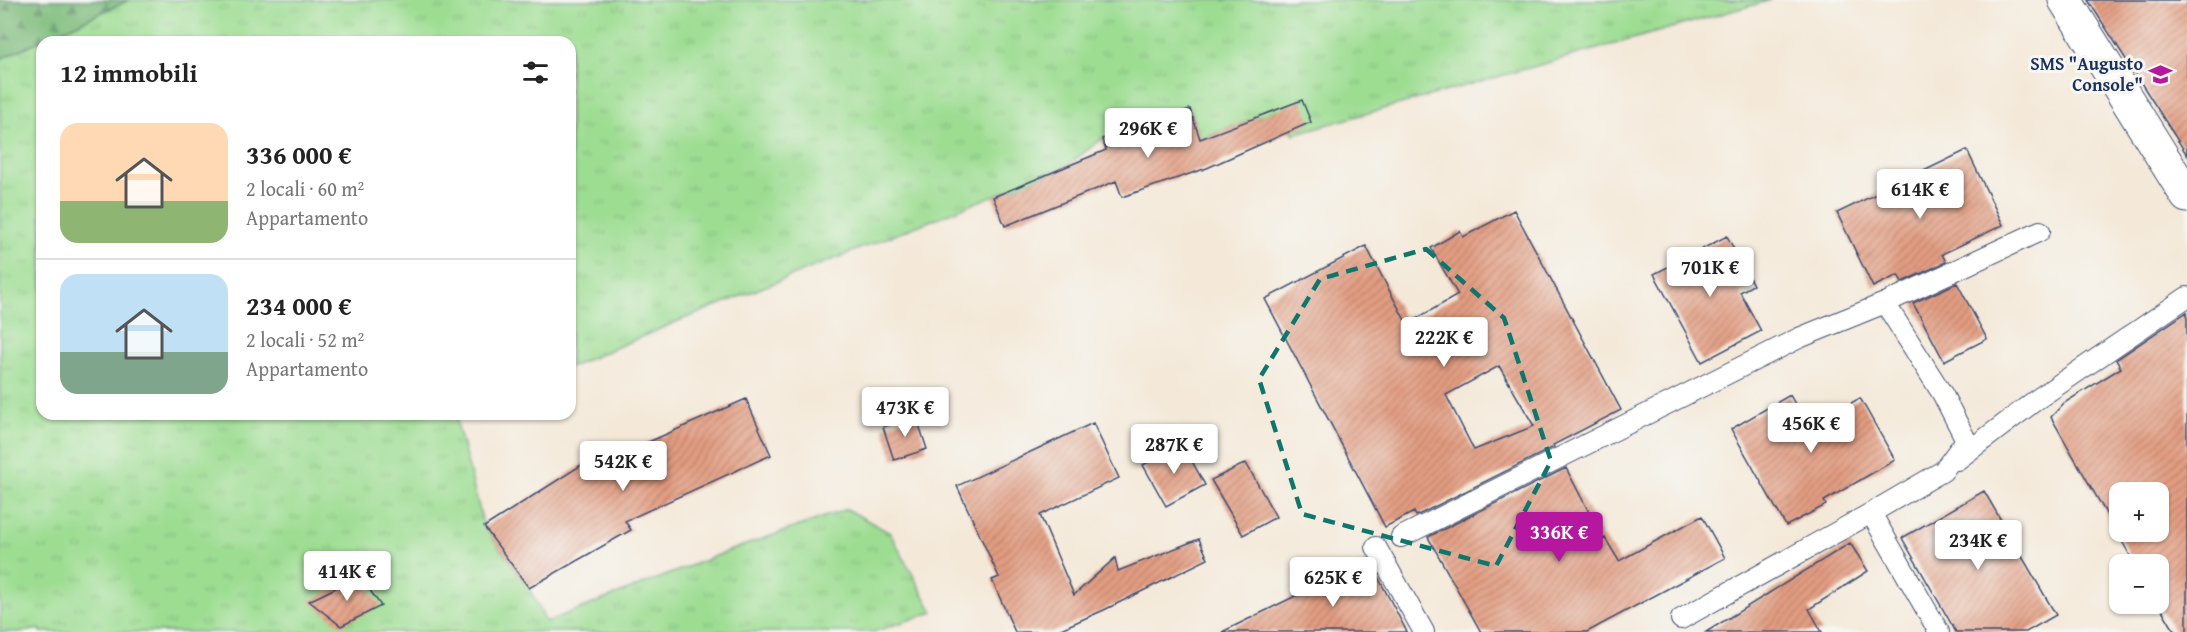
<!DOCTYPE html>
<html lang="it">
<head>
<meta charset="utf-8">
<style>
	body { margin:0; font-family:"Gentium Book Plus",serif; background:#f6f6f6; color:#222; height:100vh; display:flex; flex-direction:column; font-size:22px; white-space:nowrap }
	* { box-sizing:border-box; margin:0 }
	p { font-size:20px; color:#767676 }
	.icon { flex:none; width:33px; height:33px; fill:none; stroke:currentColor; stroke-width:2; stroke-linecap:round; stroke-linejoin:round }
	.map { position:relative; flex:1; overflow:hidden }
	.drawer { position:absolute; left:36px; top:36px; width:540px; height:384px; display:flex; flex-direction:column; background:#fff; border-radius:18px; box-shadow:0 2px 4px #0004 }
	.drawer>* { flex:none }
	.fabs { position:absolute; left:2109px; top:482px; display:grid; gap:12px }
	.fabs a { display:grid; place-items:center; width:60px; height:60px; border-radius:12px; background:#fff; box-shadow:0 2px 4px #0004; font-size:30px }
	.price { position:absolute; translate:-50% -51px; padding:0 14px; border-radius:6px; background:#fff; color:#222; font-size:20px; line-height:39px; filter:drop-shadow(0 2px 3px #0008) }
	.price::after { content:''; position:absolute; left:50%; top:36px; width:18px; height:14px; margin-left:-9px; background:inherit; clip-path:polygon(0 0,100% 0,50% 100%) }
	.price.current { background:#b5179e; color:#fff }
	ul { padding:0; list-style:none }
	li { display:flex; align-items:center; gap:18px; height:150px; padding:0 24px }
	li+li { border-top:2px solid #e0e0e0 }
	li span { display:grid; place-items:center; flex:none; width:168px; height:120px; border-radius:18px; color:#555 }
	li>.icon { margin-inline-start:auto }
	span .icon { width:72px; height:72px; fill:#fffc; stroke-width:1 }
	li b { font-size:26px }
	h2 { display:flex; justify-content:space-between; align-items:center; height:72px; padding:0 24px; font-size:26px }
	.map>svg:first-child { display:block }
</style>
</head>
<body>
<div class="map">
<svg width="2187" height="632" viewBox="0 0 2187 632">
	<defs>
		<pattern id="grass-tufts" width="24" height="20" patternUnits="userSpaceOnUse" patternTransform="scale(1.5)"><rect width="24" height="20" fill="#9ddd92"/><path d="M3 7l-1-3M5 7V3M7 7l1-3M15 17l-1-3M17 17v-4M19 17l1-3" fill="none" stroke="#87be80"/></pattern>
		<pattern id="forest-firs" width="22" height="20" patternUnits="userSpaceOnUse" patternTransform="scale(1.5)"><rect width="22" height="20" fill="#7ebc7c"/><path d="M5 1l3.5 6h-7zM16 11l3.5 6h-7z" fill="#669969"/></pattern>
		<pattern id="building-hatch" width="6" height="6" patternUnits="userSpaceOnUse" patternTransform="scale(1.5)"><rect width="6" height="6" fill="#e39d81"/><path d="M-1 1l2-2M0 6l6-6M5 7l2-2" fill="none" stroke="#b7806d"/></pattern>
	</defs>
	<rect width="100%" height="100%" fill="#f6f6f2"/>
	<filter id="ink" filterUnits="userSpaceOnUse"><feTurbulence type="fractalNoise" baseFrequency=".0167" numOctaves="2"/><feDisplacementMap in="SourceGraphic" scale="12" xChannelSelector="R" yChannelSelector="G"/><feConvolveMatrix kernelMatrix="1 2 1 2 8 2 1 2 1" color-interpolation-filters="sRGB"/></filter>
	<filter id="wash" filterUnits="userSpaceOnUse"><feTurbulence type="fractalNoise" baseFrequency=".008" numOctaves="4" result="noise"/><feDisplacementMap in="SourceGraphic" scale="24" xChannelSelector="R" yChannelSelector="G"/><feGaussianBlur stdDeviation="1.35" result="paint"/><feColorMatrix in="noise" values="0 0 0 0 0 0 0 0 0 0 0 0 0 0 0 0 0 1.4 0 .05"/><feComposite in="paint" operator="in"/></filter>
	<g filter="url(#wash)">
		<rect width="100%" height="100%" fill="#f4e9d9"/>
		<path fill="url(#grass-tufts)" stroke="#5c8678" stroke-width="1.5" d="M129,0H1771L1294,134L1277,110L1200,139L1190,110L1102,139L1065,167L681,320L570,367V42H42V414H458L455,415L484,527L529,588L546,622L734,549L847,509L890,533L933,612L873,632H41L40,629L22,632H0V59Z"/>
		<path fill="url(#forest-firs)" stroke="#4c766d" stroke-width="1.5" d="M0,0H129L0,59Z"/>
		<g id="blocks">
			<path fill="url(#building-hatch)" fill-rule="evenodd" d="M2088,0H2187V155Z
				M1302,100L1311,122L1207,168L1122,197L1116,181L1005,226L993,197L1106,150L1102,139L1190,109L1200,139Z
				M1967,150L2003,225L1942,254L1946,262L1902,282L1898,275L1873,287L1837,213Z
				M1514,210L1621,410L1553,445L1554,447L1416,516L1414,512L1385,527L1265,299L1366,246L1407,324L1458,295L1431,248L1460,231L1463,237ZM1499,366L1534,426L1474,450L1446,395Z
				M1727,236L1753,285L1740,292L1761,331L1702,362L1654,274Z
				M1957,283L1987,339L1944,361L1913,303Z
				M2187,312V632H2175L2158,603V564H2135L2051,417L2064,403L2121,368L2116,360ZM2120,492H2158V531H2120Z
				M1790,395L1808,427L1860,398L1895,460L1824,501L1826,505L1786,526L1731,429Z
				M746,399L771,455L625,521L631,530L529,588L484,527L583,464L608,456L610,459Z
				M916,416L927,449L894,460L883,427Z
				M1093,423L1119,478L1040,515L1074,595L1115,558L1118,571L1199,539L1208,559L1104,610L1054,632H1015L992,580L999,577L957,486Z
				M1182,443L1205,485L1166,506L1143,465Z
				M1246,463L1276,517L1243,535L1211,480Z
				M1566,468L1603,539L1605,538L1619,561L1702,516L1725,558L1587,632H1481L1428,537Z
				M1984,491L2056,615L2026,632H1956L1902,538Z
				M1850,543L1868,571L1809,609L1822,632H1706Z
				M1369,560L1407,632H1222Z
				M360,576L381,606L341,626L309,601Z"/>
		</g>
	</g>
	<g filter="url(#ink)">
		<use href="#blocks" fill-opacity="0" stroke="#3c4b70" stroke-width="1.5"/>
		<g fill="none" stroke-linecap="round" stroke-linejoin="round">
			<defs>
				<path id="lane" d="M1885,303L2040,231
					M1957,460L2036,400L2187,297
					M1401,537L1799,338L1885,303L1943,395L1966,440L1943,471L1871,513L1939,632
					M1376,547L1424,632
					M1681,619L1871,513"/>
				<path id="street" d="M2065,0L2187,196"/>
			</defs>
			<use href="#lane" stroke="#3c4b70" stroke-width="22"/>
			<use href="#street" stroke="#3c4b70" stroke-width="35"/>
			<use href="#lane" stroke="#fff" stroke-width="20"/>
			<use href="#street" stroke="#fff" stroke-width="33"/>
		</g>
	</g>
	<path fill="none" stroke="#0f766e" stroke-width="4.5" stroke-dasharray="12 8" stroke-linejoin="round" d="M1426,249L1504,318L1551,461L1496,566L1302,514L1259,379L1320,279Z"/>
	<defs>
		<symbol id="school-bare" viewBox="-9 -9 18 18"><path d="M0-5L7-2L0 1L-7-2ZM-4 1L0 2.5L4 1V4Q0 6-4 4Z" fill="#b5179e" stroke="#f6f6f2" stroke-width="2.5" paint-order="stroke"/></symbol>
	</defs>
	<g fill-rule="evenodd">
		<use href="#school-bare" x="2144" y="58" width="33" height="33"/>
	</g>
	<g text-anchor="middle" stroke-width="6" stroke-linejoin="round" paint-order="stroke">
		<g font-size="18" font-weight="bold" fill="#1b2f5e" stroke="#f6f6f2" text-anchor="end">
			<text x="2143" y="70">SMS "Augusto<tspan x="2143" dy="21">Console"</tspan></text>
		</g>
	</g>
</svg>
<div class="fabs">
<a>+</a>
<a>−</a>
</div>
<b class="price" style="left:1148px;top:159px">296K €</b>
<b class="price" style="left:1920px;top:220px">614K €</b>
<b class="price" style="left:1710px;top:298px">701K €</b>
<b class="price" style="left:1444px;top:368px">222K €</b>
<b class="price" style="left:905px;top:438px">473K €</b>
<b class="price" style="left:1811px;top:454px">456K €</b>
<b class="price" style="left:1174px;top:475px">287K €</b>
<b class="price" style="left:623px;top:492px">542K €</b>
<b class="price current" style="left:1559px;top:563px">336K €</b>
<b class="price" style="left:1978px;top:571px">234K €</b>
<b class="price" style="left:347px;top:602px">414K €</b>
<b class="price" style="left:1333px;top:608px">625K €</b>
<section class="drawer">
<h2>12 immobili<svg class="icon" aria-label="filters" viewBox="0 0 24 24"><path d="M4 7h16M4 17h16"/><circle cx="9" cy="7" r="2"/><circle cx="15" cy="17" r="2"/></svg></h2>
<ul>
<li><span style="background:linear-gradient(#ffd9b3 65%,#8fb573 0)"><svg class="icon" aria-label="home" viewBox="0 0 24 24"><path d="M3 11l9-7 9 7M6 9v11h12V9"/></svg></span><div><b>336 000 €</b><p>2 locali · 60 m²</p><p>Appartamento</p></div></li>
<li><span style="background:linear-gradient(#bfe0f5 65%,#7fa58c 0)"><svg class="icon" aria-label="home" viewBox="0 0 24 24"><path d="M3 11l9-7 9 7M6 9v11h12V9"/></svg></span><div><b>234 000 €</b><p>2 locali · 52 m²</p><p>Appartamento</p></div></li>
</ul>
</section>
</div>
</body>
</html>
